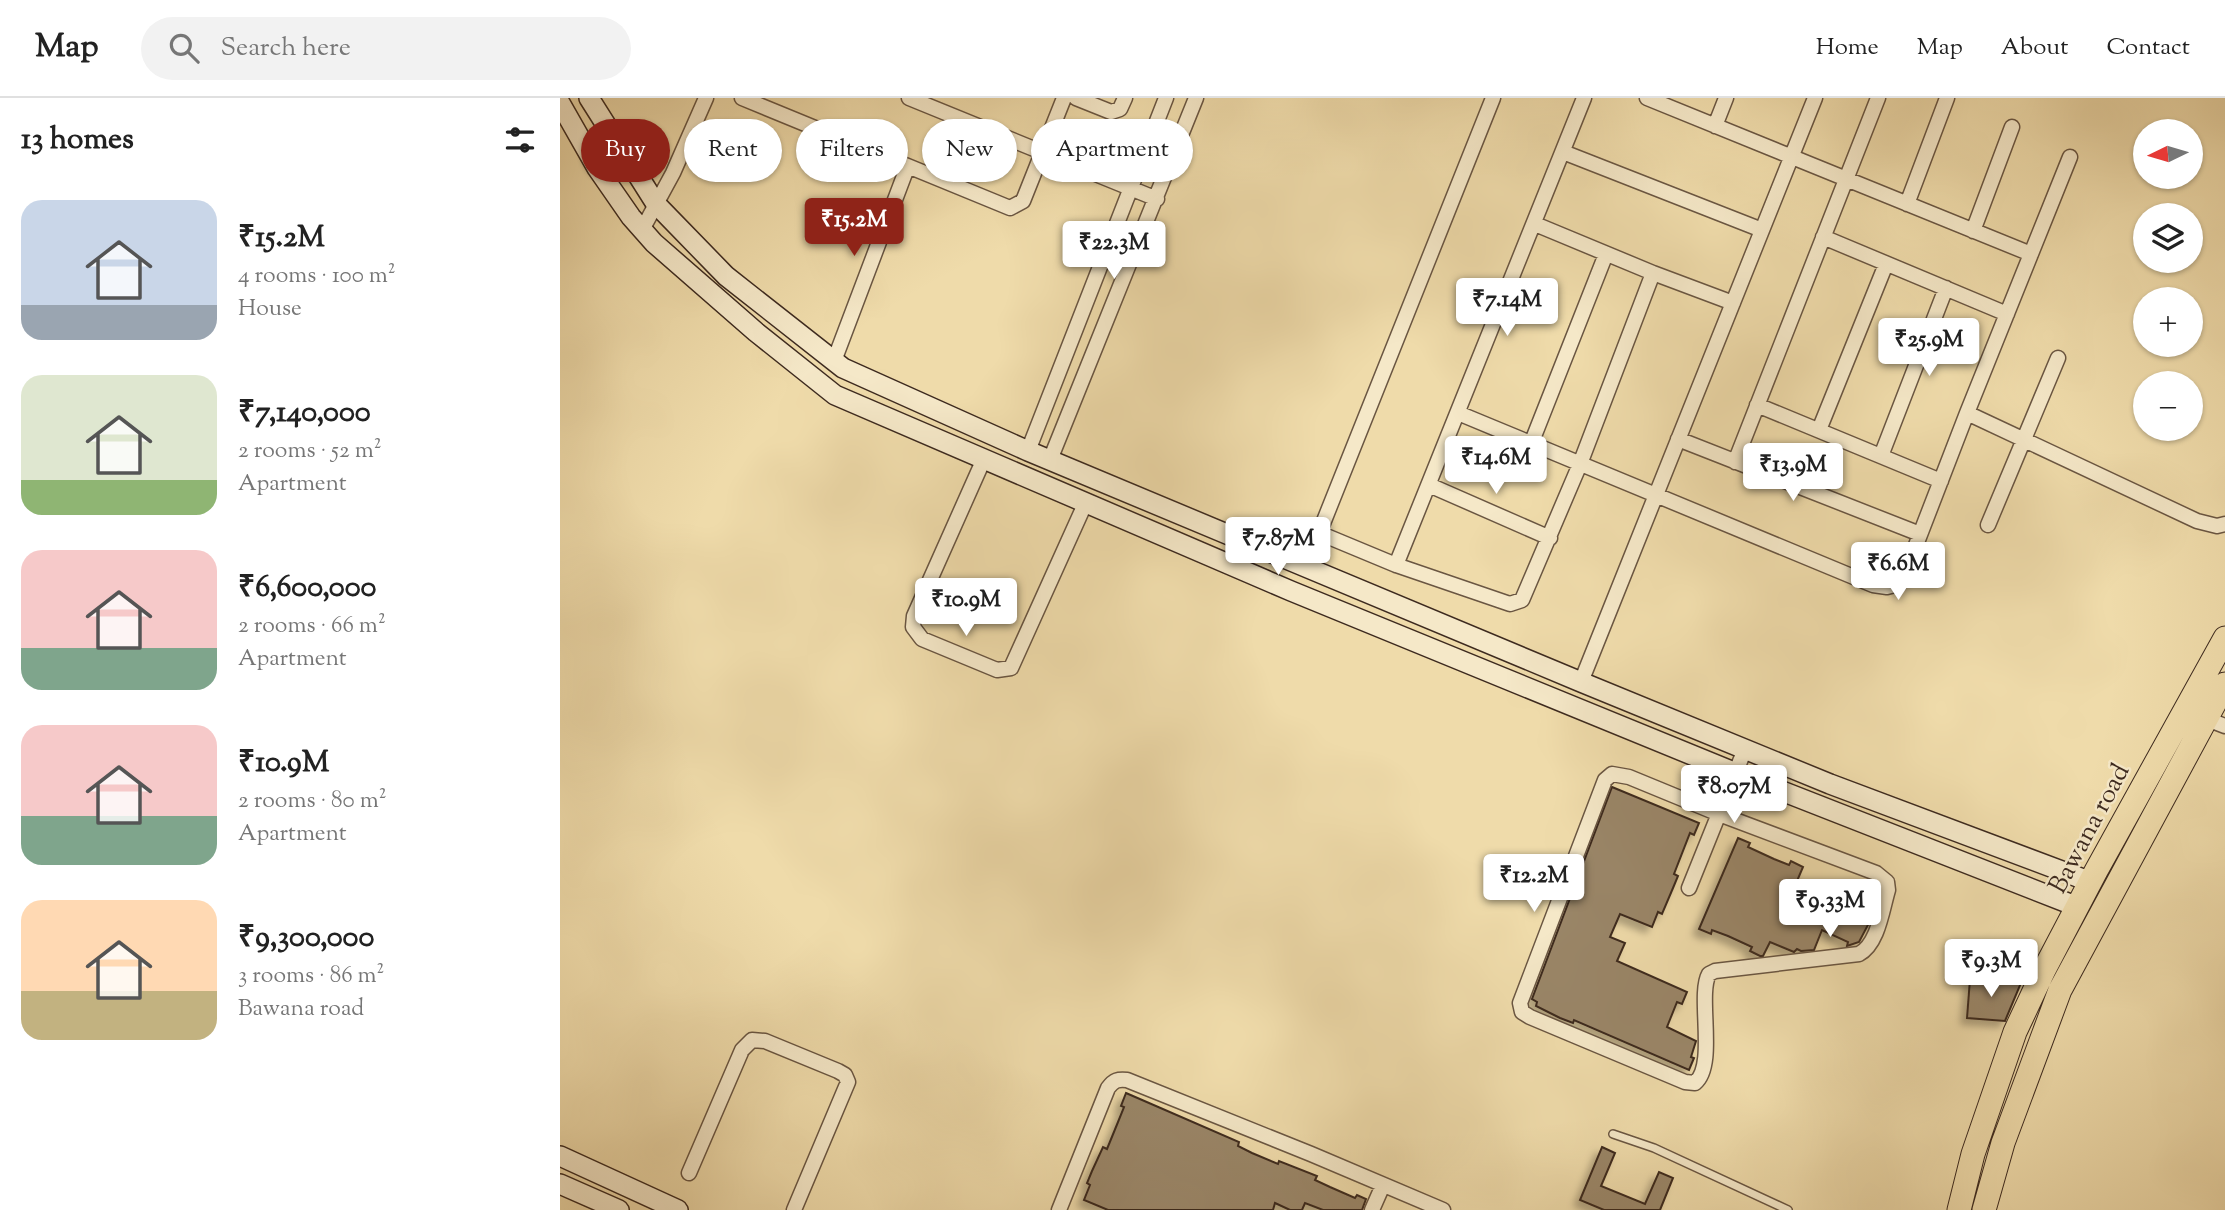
<!DOCTYPE html>
<html lang="en">
<head>
<meta charset="utf-8">
<style>
	body { margin:0; font-family:"Sorts Mill Goudy",serif; background:#f2f2f2; color:#222; height:100vh; display:flex; flex-direction:column; font-size:26px; white-space:nowrap }
	* { box-sizing:border-box; margin:0 }
	p { font-size:23px; color:#767676 }
	.icon { flex:none; width:38px; height:38px; fill:none; stroke:currentColor; stroke-width:2; stroke-linecap:round; stroke-linejoin:round }
	.map { position:relative; flex:1; overflow:hidden }
	.sheet { display:flex; flex-direction:column; background:#fff; width:560px }
	.sheet>* { flex:none }
	.guide { position:absolute; left:21px; top:21px; width:665px; height:63px; display:flex; gap:14px }
	.needle { width:46px; rotate:265deg }
	.controls { position:absolute; left:1573px; top:21px; display:grid; gap:14px }
	.controls a { display:grid; place-items:center; width:70px; height:70px; border-radius:50%; background:#fff; box-shadow:0 2px 5px #0004; font-size:35px }
	.price { position:absolute; translate:-50% -60px; padding:0 16px; border-radius:7px; background:#fff; color:#222; font-size:23px; line-height:46px; filter:drop-shadow(0 2px 4px #0008) }
	.price::after { content:''; position:absolute; left:50%; top:42px; width:21px; height:16px; margin-left:-10px; background:inherit; clip-path:polygon(0 0,100% 0,50% 100%) }
	.price.active { background:#8f2418; color:#fff }
	ul { padding:0; list-style:none }
	li { display:flex; align-items:center; gap:21px; height:175px; padding:0 21px }
	li span { display:grid; place-items:center; flex:none; width:196px; height:140px; border-radius:21px; color:#555 }
	li>.icon { margin-inline-start:auto }
	span .icon { width:84px; height:84px; fill:#fffc; stroke-width:1 }
	li b { font-size:30px }
	h2 { display:flex; justify-content:space-between; align-items:center; height:84px; padding:0 21px; font-size:30px }
	.tag { padding:0 24px; border-radius:32px; background:#fff; box-shadow:0 2px 5px #0004; font-size:24px; line-height:63px }
	.tag.active { background:#8f2418; color:#fff }
	header { display:flex; align-items:center; gap:42px; box-sizing:border-box; height:98px; padding:0 35px; background:#fff; border-bottom:2px solid #e0e0e0 }
	header strong { font-size:33px }
	nav { display:flex; gap:38px; margin-inline-start:auto; font-size:24px }
	.search { width:490px; height:63px; background:#f2f2f2; display:flex; align-items:center; gap:18px; box-sizing:border-box; padding:0 24px; border-radius:38px; color:#767676; font-size:26px }
	main { display:flex; flex:1; min-height:0 }
	.map>svg:first-child { display:block }
</style>
</head>
<body>
<header>
<strong>Map</strong>
<div class="search"><svg class="icon" aria-label="search" viewBox="0 0 24 24"><circle cx="10" cy="10" r="6"/><path d="M15 15l6 6"/></svg>Search here</div>
<nav><a>Home</a><a>Map</a><a>About</a><a>Contact</a></nav>
</header>
<main>
<section class="sheet">
<h2>13 homes<svg class="icon" aria-label="filters" viewBox="0 0 24 24"><path d="M4 7h16M4 17h16"/><circle cx="9" cy="7" r="2"/><circle cx="15" cy="17" r="2"/></svg></h2>
<ul>
<li><span style="background:linear-gradient(#c9d6e8 75%,#9aa5b1 0)"><svg class="icon" aria-label="home" viewBox="0 0 24 24"><path d="M3 11l9-7 9 7M6 9v11h12V9"/></svg></span><div><b>₹15.2M</b><p>4 rooms · 100 m²</p><p>House</p></div></li>
<li><span style="background:linear-gradient(#dfe7d0 75%,#8fb573 0)"><svg class="icon" aria-label="home" viewBox="0 0 24 24"><path d="M3 11l9-7 9 7M6 9v11h12V9"/></svg></span><div><b>₹7,140,000</b><p>2 rooms · 52 m²</p><p>Apartment</p></div></li>
<li><span style="background:linear-gradient(#f6c9c9 70%,#7fa58c 0)"><svg class="icon" aria-label="home" viewBox="0 0 24 24"><path d="M3 11l9-7 9 7M6 9v11h12V9"/></svg></span><div><b>₹6,600,000</b><p>2 rooms · 66 m²</p><p>Apartment</p></div></li>
<li><span style="background:linear-gradient(#f6c9c9 65%,#7fa58c 0)"><svg class="icon" aria-label="home" viewBox="0 0 24 24"><path d="M3 11l9-7 9 7M6 9v11h12V9"/></svg></span><div><b>₹10.9M</b><p>2 rooms · 80 m²</p><p>Apartment</p></div></li>
<li><span style="background:linear-gradient(#ffd9b3 65%,#c2b280 0)"><svg class="icon" aria-label="home" viewBox="0 0 24 24"><path d="M3 11l9-7 9 7M6 9v11h12V9"/></svg></span><div><b>₹9,300,000</b><p>3 rooms · 86 m²</p><p>Bawana road</p></div></li>
</ul>
</section>
<div class="map">
<svg width="1665" height="1112" viewBox="0 0 1665 1112">
	<defs>
		<filter id="shadow"><feDropShadow dx="-6" dy="6" stdDeviation="3.5" flood-color="#0004"/></filter>
	</defs>
	<rect width="100%" height="100%" fill="#efdbaa"/>
	<filter id="stains"><feTurbulence type="fractalNoise" baseFrequency=".00286" numOctaves="4"/><feColorMatrix values="0 0 0 0 .2 0 0 0 0 .09 0 0 0 0 .02 0 0 0 .5 -.17"/></filter>
	<radialGradient id="worn" r=".72"><stop offset=".6" stop-color="#630" stop-opacity="0"/><stop offset="1" stop-color="#630" stop-opacity=".3"/></radialGradient>
	<path fill="#9a8667" stroke="#3d2a1f" stroke-width="2" filter="url(#shadow)" d="M1052,689L1139,725L1134,737L1130,735L1114,776L1118,778L1113,790L1102,816L1098,814L1092,829L1060,816L1050,839L1065,845L1057,863L1127,894L1122,906L1117,904L1107,929L1136,943L1131,959L1134,960L1129,972L1014,922L1013,925L1000,920L976,908L977,904L972,901Z
		M1178,740L1190,745L1188,749L1214,761L1229,767L1231,763L1243,769L1237,783L1261,794L1259,798L1286,810L1297,785L1312,792L1313,788L1318,791L1309,825L1299,844L1287,848L1288,844L1262,832L1254,852L1241,853L1237,851L1234,854L1210,844L1203,858H1200L1190,853L1192,849L1168,838L1152,832L1151,836L1139,831Z
		M1410,881L1461,885L1445,923L1407,920Z
		M566,995L679,1044L678,1048L692,1055L718,1066L719,1063L757,1078L755,1082L770,1089L795,1100L797,1097L806,1101L802,1112H763L745,1105L742,1112H730L715,1105L713,1112H548L524,1102L530,1087L527,1085L532,1073L543,1049L547,1051L558,1024L564,1009L561,1008Z
		M1042,1049L1055,1055L1041,1088L1085,1106L1099,1074L1113,1080L1100,1112H1044L1020,1102Z"/>
	<g fill="none" stroke-linecap="round" stroke-linejoin="round">
		<defs>
			<path id="lane" d="M1053,1036L1094,1050L1228,1112"/>
			<path id="street" d="M182,0L450,110L463,103L504,0
				M349,0L597,101
				M516,0L551,14L560,11L565,0
				M1087,0L1471,156
				M1155,28L1166,0
				M1003,54L1202,132
				M1347,106L1387,0
				M975,126L1093,175L1173,205
				M82,132L113,75L146,0
				M1413,133L1452,29
				M1263,139L1447,216
				M274,263L347,70
				M1197,307L1381,383
				M898,315L1313,487L1327,489L1339,486L1346,473L1407,315L1510,59
				M1407,315L1637,423L1657,428L1665,426
				M1259,332L1326,166
				M1118,341L1360,436
				M971,346L1046,156
				M468,353L606,0
				M1321,358L1386,190
				M490,362L636,0
				M423,363L354,518L353,529L362,541L437,572L451,570L525,406
				M1175,364L1318,0
				M869,387L990,440
				M1428,427L1498,260
				M759,435L836,467L950,506L962,502L1020,366L1093,175
				M836,467L1024,0
				M746,468L933,0
				M1021,584L1255,0
				M1647,621L1665,628
				M1052,676L1069,679L1159,716L1316,775L1327,784L1328,792C1322,812 1318,846 1299,856L1155,873L1149,876C1137,897 1157,967 1135,985L1125,984L970,919L962,914L960,905L1045,682Z
				M1129,790L1185,651
				M129,1075L182,952L192,942L205,943L278,973L285,977L288,984L234,1112
				M499,1112L548,990C554,982 558,981 567,982L751,1056L883,1112
				M812,1112L823,1087"/>
			<path id="secondary" d="M29,0L96,106L166,178L283,270L468,353L1021,584L1270,686L1531,784
				M0,5L37,70L71,119L94,145L196,234L275,297L731,493L1176,675L1518,809
				M0,1058L118,1112
				M0,1086L59,1112"/>
			<path id="primary" d="M1399,1112L1413,1056L1455,934L1484,872L1536,773L1665,540
				M1424,1112L1443,1045L1500,892L1665,586"/>
		</defs>
		<use href="#lane" stroke="#6a5642" stroke-width="10"/>
		<use href="#street" stroke="#6a5642" stroke-width="17"/>
		<use href="#secondary" stroke="#3d2a1f" stroke-width="22"/>
		<use href="#primary" stroke="#3d2a1f" stroke-width="25"/>
		<use href="#lane" stroke="#f5e8c8" stroke-width="7"/>
		<use href="#street" stroke="#f5e8c8" stroke-width="14"/>
		<use href="#secondary" stroke="#f5e8c8" stroke-width="19"/>
		<use href="#primary" stroke="#efdbaa" stroke-width="23"/>
	</g>
	<g text-anchor="middle" stroke-width="5" stroke-linejoin="round" paint-order="stroke">
		<g font-size="26" fill="#3d2a1f" stroke="#f5e8c8">
			<text transform="translate(1528 730) rotate(-62)" y="9">Bawana road</text>
		</g>
	</g>
	<rect width="100%" height="100%" filter="url(#stains)"/>
	<rect width="100%" height="100%" fill="url(#worn)"/>
</svg>
<div class="controls">
<a><svg class="needle" viewBox="-14 -14 28 28"><path d="M0-13l5 13h-10z" fill="#e53935"/><path d="M0 13l5-13h-10z" fill="#767676"/></svg></a>
<a><svg class="icon" aria-label="layers" viewBox="0 0 24 24"><path d="M12 4l9 5-9 5-9-5zM3 14l9 5 9-5"/></svg></a>
<a>+</a>
<a>−</a>
</div>
<b class="price active" style="left:294px;top:160px">₹15.2M</b>
<b class="price" style="left:554px;top:183px">₹22.3M</b>
<b class="price" style="left:947px;top:240px">₹7.14M</b>
<b class="price" style="left:1369px;top:280px">₹25.9M</b>
<b class="price" style="left:936px;top:398px">₹14.6M</b>
<b class="price" style="left:1233px;top:405px">₹13.9M</b>
<b class="price" style="left:718px;top:479px">₹7.87M</b>
<b class="price" style="left:1338px;top:504px">₹6.6M</b>
<b class="price" style="left:406px;top:540px">₹10.9M</b>
<b class="price" style="left:1174px;top:727px">₹8.07M</b>
<b class="price" style="left:974px;top:816px">₹12.2M</b>
<b class="price" style="left:1270px;top:841px">₹9.33M</b>
<b class="price" style="left:1431px;top:901px">₹9.3M</b>
<div class="guide">
<a class="tag active">Buy</a>
<a class="tag">Rent</a>
<a class="tag">Filters</a>
<a class="tag">New</a>
<a class="tag">Apartment</a>
</div>
</div>
</main>
</body>
</html>
